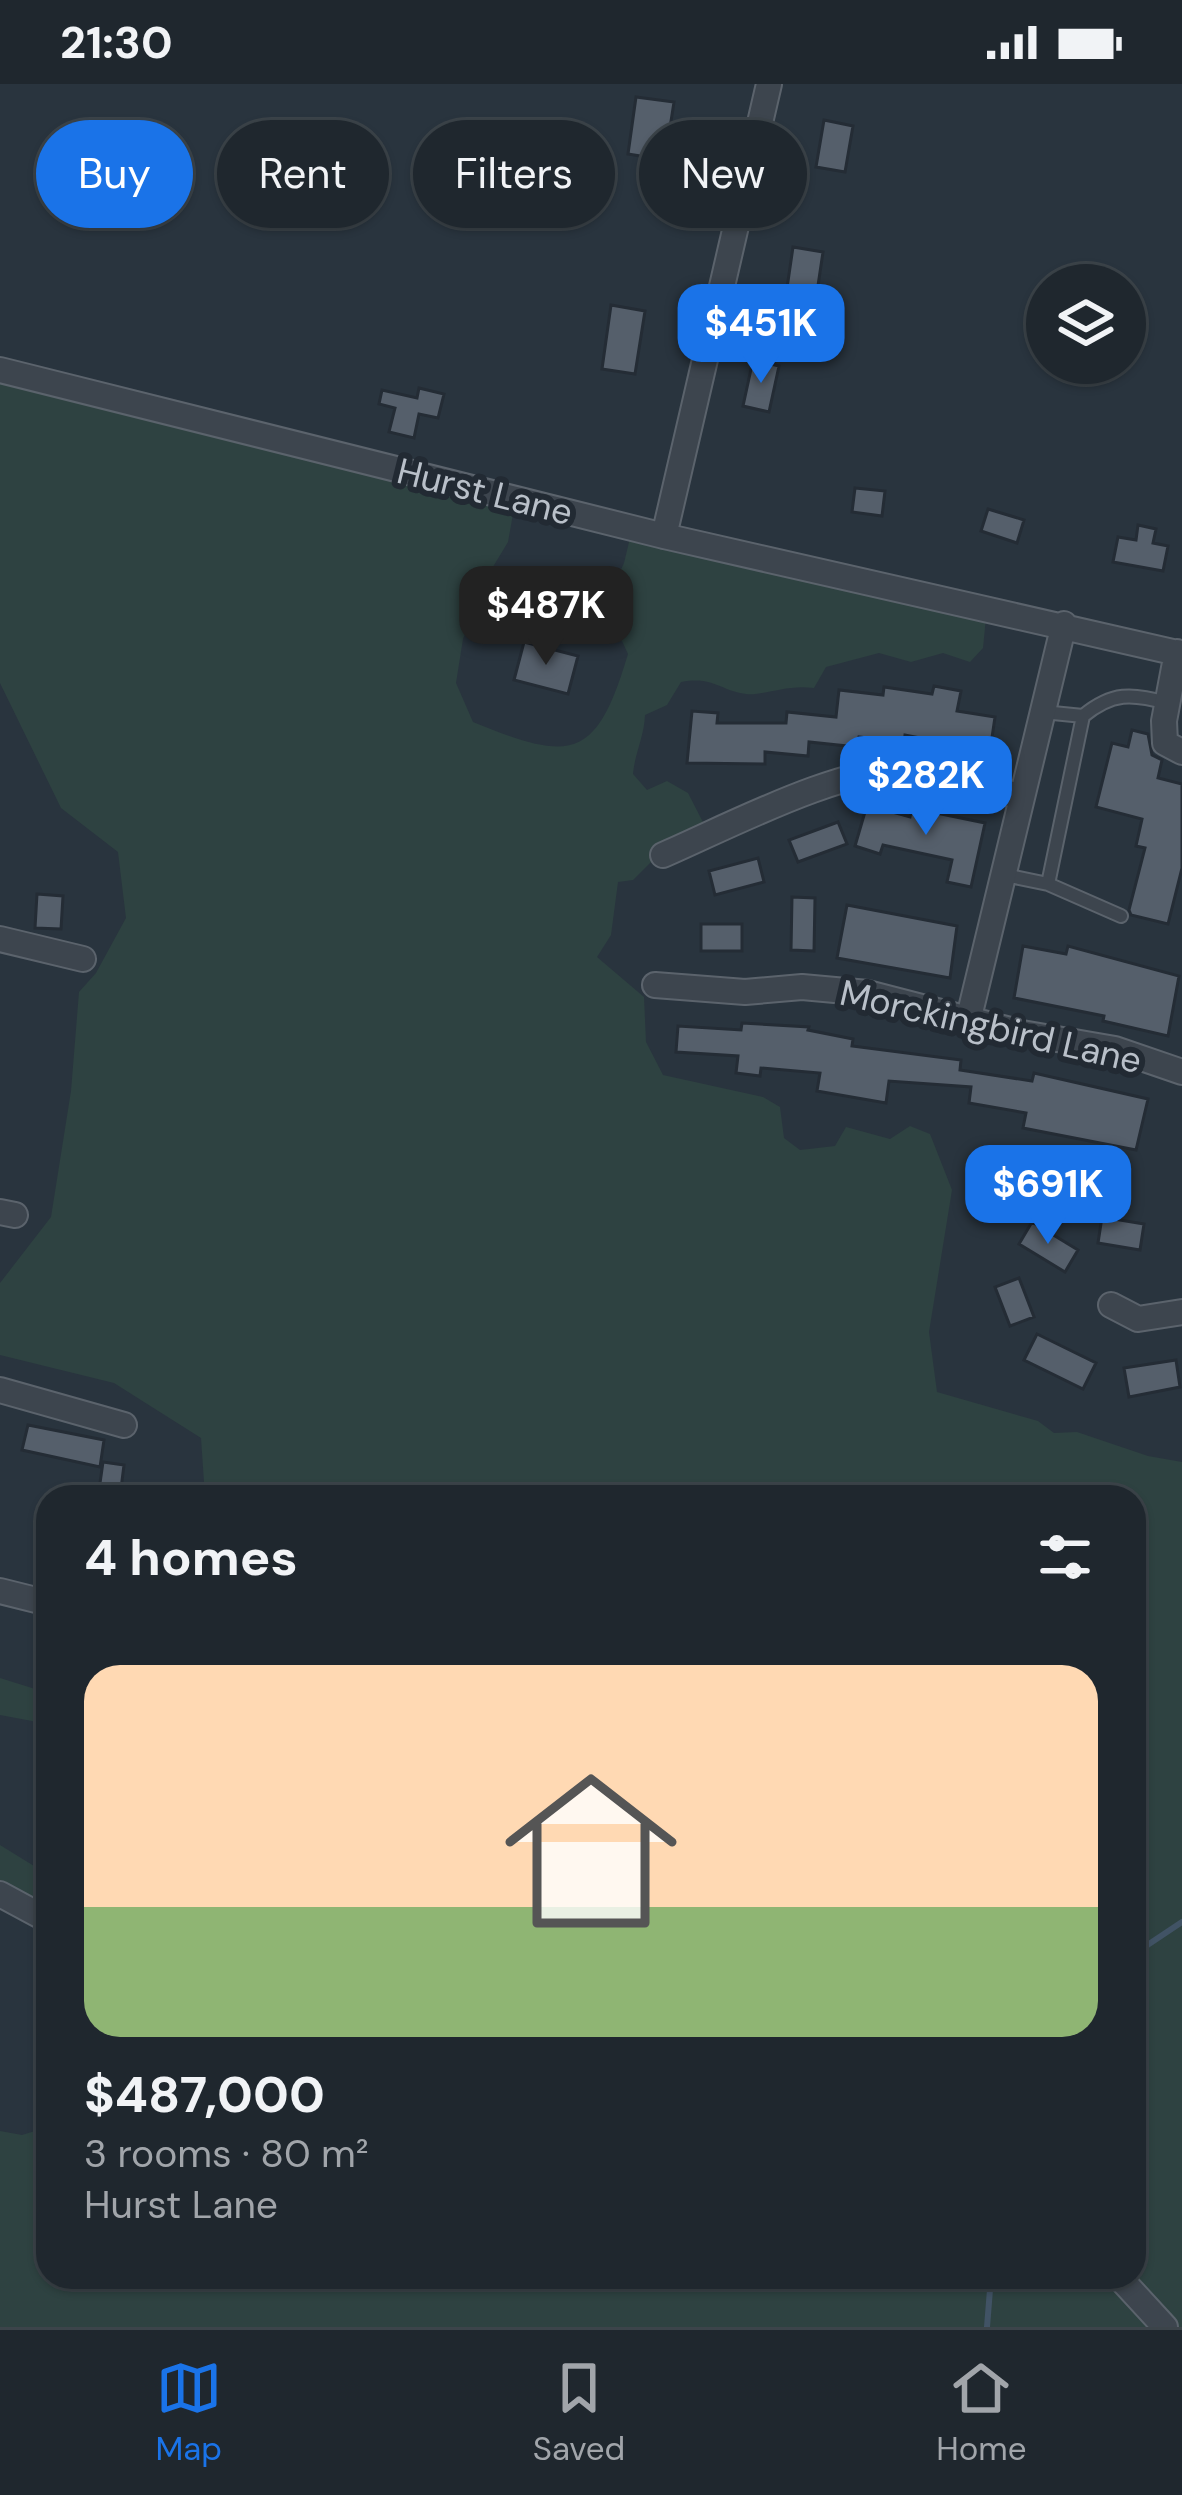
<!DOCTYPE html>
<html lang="en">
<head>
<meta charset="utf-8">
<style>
	body { margin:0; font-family:"DM Sans",sans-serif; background:#272f36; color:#f1f3f6; height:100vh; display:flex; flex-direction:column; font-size:45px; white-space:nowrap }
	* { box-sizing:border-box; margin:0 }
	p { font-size:39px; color:#a1a5aa }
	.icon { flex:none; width:66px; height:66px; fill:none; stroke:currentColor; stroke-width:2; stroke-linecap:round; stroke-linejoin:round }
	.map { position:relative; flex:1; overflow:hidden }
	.sheet { position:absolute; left:36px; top:1401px; width:1110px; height:804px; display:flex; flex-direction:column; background:#1f272e; border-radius:36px; box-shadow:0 3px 9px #0004,0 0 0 3px #3c444a }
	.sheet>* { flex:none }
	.hud { position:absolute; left:36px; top:36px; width:1110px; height:108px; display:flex; gap:24px }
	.tools { position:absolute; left:1026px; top:180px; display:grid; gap:24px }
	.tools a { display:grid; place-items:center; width:120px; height:120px; border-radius:50%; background:#1f272e; box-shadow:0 3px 9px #0004,0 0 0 3px #3c444a; font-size:60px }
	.price { position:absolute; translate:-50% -102px; padding:0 27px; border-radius:24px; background:#1a73e8; color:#fff; font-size:39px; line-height:78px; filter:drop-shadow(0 3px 6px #0008) }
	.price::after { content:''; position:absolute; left:50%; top:72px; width:36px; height:27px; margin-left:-18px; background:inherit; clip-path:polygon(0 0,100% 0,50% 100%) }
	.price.on { background:#222; color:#fff }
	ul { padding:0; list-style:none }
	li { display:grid; align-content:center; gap:24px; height:636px; padding:0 48px }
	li+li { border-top:3px solid #3c444a }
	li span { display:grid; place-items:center; height:372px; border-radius:36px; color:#555 }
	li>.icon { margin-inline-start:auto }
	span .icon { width:216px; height:216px; fill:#fffc; stroke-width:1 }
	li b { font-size:51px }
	h2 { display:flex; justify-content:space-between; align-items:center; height:144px; padding:0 48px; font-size:51px }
	.pill { padding:0 42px; border-radius:54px; background:#1f272e; box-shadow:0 3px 9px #0004,0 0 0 3px #3c444a; font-size:42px; line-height:108px }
	.pill.on { background:#1a73e8; color:#fff }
	.status { display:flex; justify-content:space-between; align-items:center; height:84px; padding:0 60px; background:#1f272e; direction:ltr }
	.status svg { height:33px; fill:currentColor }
	.tab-bar { display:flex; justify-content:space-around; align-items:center; height:168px; border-top:3px solid #3c444a; background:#1f272e; font-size:33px; color:#a1a5aa }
	.tab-bar a { display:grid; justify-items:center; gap:6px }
	.tab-bar .on { color:#1a73e8 }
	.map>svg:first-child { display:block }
</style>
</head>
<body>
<div class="status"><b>21:30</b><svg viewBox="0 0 49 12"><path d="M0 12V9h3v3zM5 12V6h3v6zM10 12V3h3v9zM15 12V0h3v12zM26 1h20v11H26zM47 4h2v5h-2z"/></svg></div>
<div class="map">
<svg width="1182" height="2243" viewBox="0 0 1182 2243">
	<rect width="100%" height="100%" fill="#29343e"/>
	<path fill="#2e4241" d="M0,282L516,413L508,458L488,491L463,555L456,599L473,638C571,678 596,678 628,570L605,520L624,479L630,454L987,523L983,564L970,578L943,569L911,578L879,569L826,583L814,604C786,600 764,612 746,610C718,606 714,592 681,598L667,621L645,631C644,654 635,668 633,690L647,706L667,697L688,709L707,746L657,772L633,796L618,798L611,851L597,873L644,913L646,958L663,991L763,1013L780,1023L784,1054L800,1066L835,1062L846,1043L890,1055L910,1042L930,1050L952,1106L929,1248L937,1308L1038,1337L1054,1349L1077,1348L1148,1372L1182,1378V2243H0V2047L22,2051L48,2043V2193H1134V1413H205L201,1354L114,1299L0,1271V1199L51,1133L71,1007L79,908L96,889L126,834L118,768L61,724L0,599Z
		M0,1594L48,1609V1640L0,1631Z
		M0,1761L34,1782L48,1783V1832L0,1798Z"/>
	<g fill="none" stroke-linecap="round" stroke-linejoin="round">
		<path stroke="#415365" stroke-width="6" d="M1134,1870L1182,1838
			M987,2243L991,2193"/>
	</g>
	<path fill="#555f6b" stroke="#242c35" stroke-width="3" d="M636,13L674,18L665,76L628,70Z
		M824,36L853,42L845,88L816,83Z
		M793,163L823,168L816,215L786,211Z
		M611,221L645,227L635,290L602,285Z
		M753,276L779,282L769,328L743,322Z
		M419,304L444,310L438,334L419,330L414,354L389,348L395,324L379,320L382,306L417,314Z
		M855,404L885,407L882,432L852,428Z
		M988,425L1024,436L1017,459L981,447Z
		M1138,441L1156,445L1153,459L1168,462L1163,487L1113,478L1118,453L1136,456Z
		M524,558L578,572L568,610L514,596Z
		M934,602L961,607L957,627L995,633L989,674L965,671L966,663L905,651L904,659L859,653L857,663L809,658L808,672L765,668V680L687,679L692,627L718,629L717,639H786L787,628L836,633L839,606L883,611L884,603L932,610Z
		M1132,646L1148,650L1152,671L1162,676L1158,694L1182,700V784L1168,840L1131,831L1129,826L1145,764L1136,762L1142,735L1096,723L1112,659L1128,663Z
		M867,721L910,733L912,724L985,739L971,803L947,798L952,776L883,761L880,770L855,762Z
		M838,738L847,760L798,778L789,756Z
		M758,774L764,798L715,811L709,787Z
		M37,810L63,812L61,845L35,844Z
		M792,813L815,814L814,867L791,866Z
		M847,821L957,842L950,894L837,874Z
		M701,840H742V867H701Z
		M1023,862L1066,870L1068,862L1179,892L1168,952L1103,937L1104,932L1014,914Z
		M742,939L809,943L808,946L853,955L852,962L961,976L960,986L1032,997L1034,989L1148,1015L1136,1066L1023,1044L1026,1029L969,1019L971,1003L889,997L886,1019L817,1007L820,989L761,984L760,992L736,989L738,972L676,968L678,942L741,946Z
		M1102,1133L1144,1140L1140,1166L1098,1159Z
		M1032,1138L1078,1166L1065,1188L1019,1160Z
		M1019,1194L1034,1233L1010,1242L995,1203Z
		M1037,1250L1096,1279L1083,1305L1024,1276Z
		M1176,1276L1180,1303L1129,1313L1124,1284Z
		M28,1341L104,1356L100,1383L22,1366Z
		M103,1378L124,1381L120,1413H98Z"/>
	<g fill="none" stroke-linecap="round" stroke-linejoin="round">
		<defs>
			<path id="lane" d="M1043,628L1083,632C1112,608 1132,609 1167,619
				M1005,791L1048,800L1083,632
				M1048,800L1121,832"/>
			<path id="street" d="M0,286L664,452L1182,570
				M664,452L769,0
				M1177,568L1164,637L1165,659L1182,668
				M663,771C730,742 844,681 915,685C952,687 988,702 1022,714
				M0,855L83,875
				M655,901L745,908L802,903L868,909L1022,949L1115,965L1182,988
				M969,933L1064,540
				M0,1128L15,1131
				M1111,1221L1138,1235L1182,1228
				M0,1306L124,1341
				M0,1507L48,1519
				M0,1810L48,1836
				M1119,2193L1165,2243"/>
		</defs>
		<use href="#lane" stroke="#5b636c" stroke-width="16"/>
		<use href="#street" stroke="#5b636c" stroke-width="28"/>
		<use href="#lane" stroke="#3d454e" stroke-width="12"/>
		<use href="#street" stroke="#3d454e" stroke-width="24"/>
	</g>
	<g text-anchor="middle" stroke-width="12" stroke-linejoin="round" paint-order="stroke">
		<g font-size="36" fill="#b9c0c9" stroke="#222a33">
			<text transform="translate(485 407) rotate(14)" y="13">Hurst Lane</text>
			<text transform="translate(991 942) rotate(13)" y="13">Morckingbird Lane</text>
		</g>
	</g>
</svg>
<div class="tools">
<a><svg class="icon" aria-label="layers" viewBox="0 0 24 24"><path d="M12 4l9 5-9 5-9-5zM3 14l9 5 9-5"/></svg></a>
</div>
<b class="price" style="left:761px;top:302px">$451K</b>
<b class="price on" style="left:546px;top:584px">$487K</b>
<b class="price" style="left:926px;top:754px">$282K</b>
<b class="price" style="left:1048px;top:1163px">$691K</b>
<div class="hud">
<a class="pill on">Buy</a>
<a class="pill">Rent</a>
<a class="pill">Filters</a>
<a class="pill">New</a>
</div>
<section class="sheet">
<h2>4 homes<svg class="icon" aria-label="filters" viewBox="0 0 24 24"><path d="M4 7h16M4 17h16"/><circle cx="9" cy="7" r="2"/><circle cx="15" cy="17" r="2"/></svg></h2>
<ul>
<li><span style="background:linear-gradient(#ffd9b3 65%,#8fb573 0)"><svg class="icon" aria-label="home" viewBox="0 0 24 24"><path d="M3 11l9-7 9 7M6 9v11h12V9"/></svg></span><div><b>$487,000</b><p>3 rooms · 80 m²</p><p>Hurst Lane</p></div></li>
</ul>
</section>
</div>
<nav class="tab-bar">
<a class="on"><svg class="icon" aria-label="map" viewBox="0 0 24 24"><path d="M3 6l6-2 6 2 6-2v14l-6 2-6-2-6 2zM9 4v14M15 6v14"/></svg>Map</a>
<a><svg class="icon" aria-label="saved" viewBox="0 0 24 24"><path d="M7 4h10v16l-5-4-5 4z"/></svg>Saved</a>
<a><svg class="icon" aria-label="home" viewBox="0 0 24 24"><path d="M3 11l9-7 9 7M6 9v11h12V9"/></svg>Home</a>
</nav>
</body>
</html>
